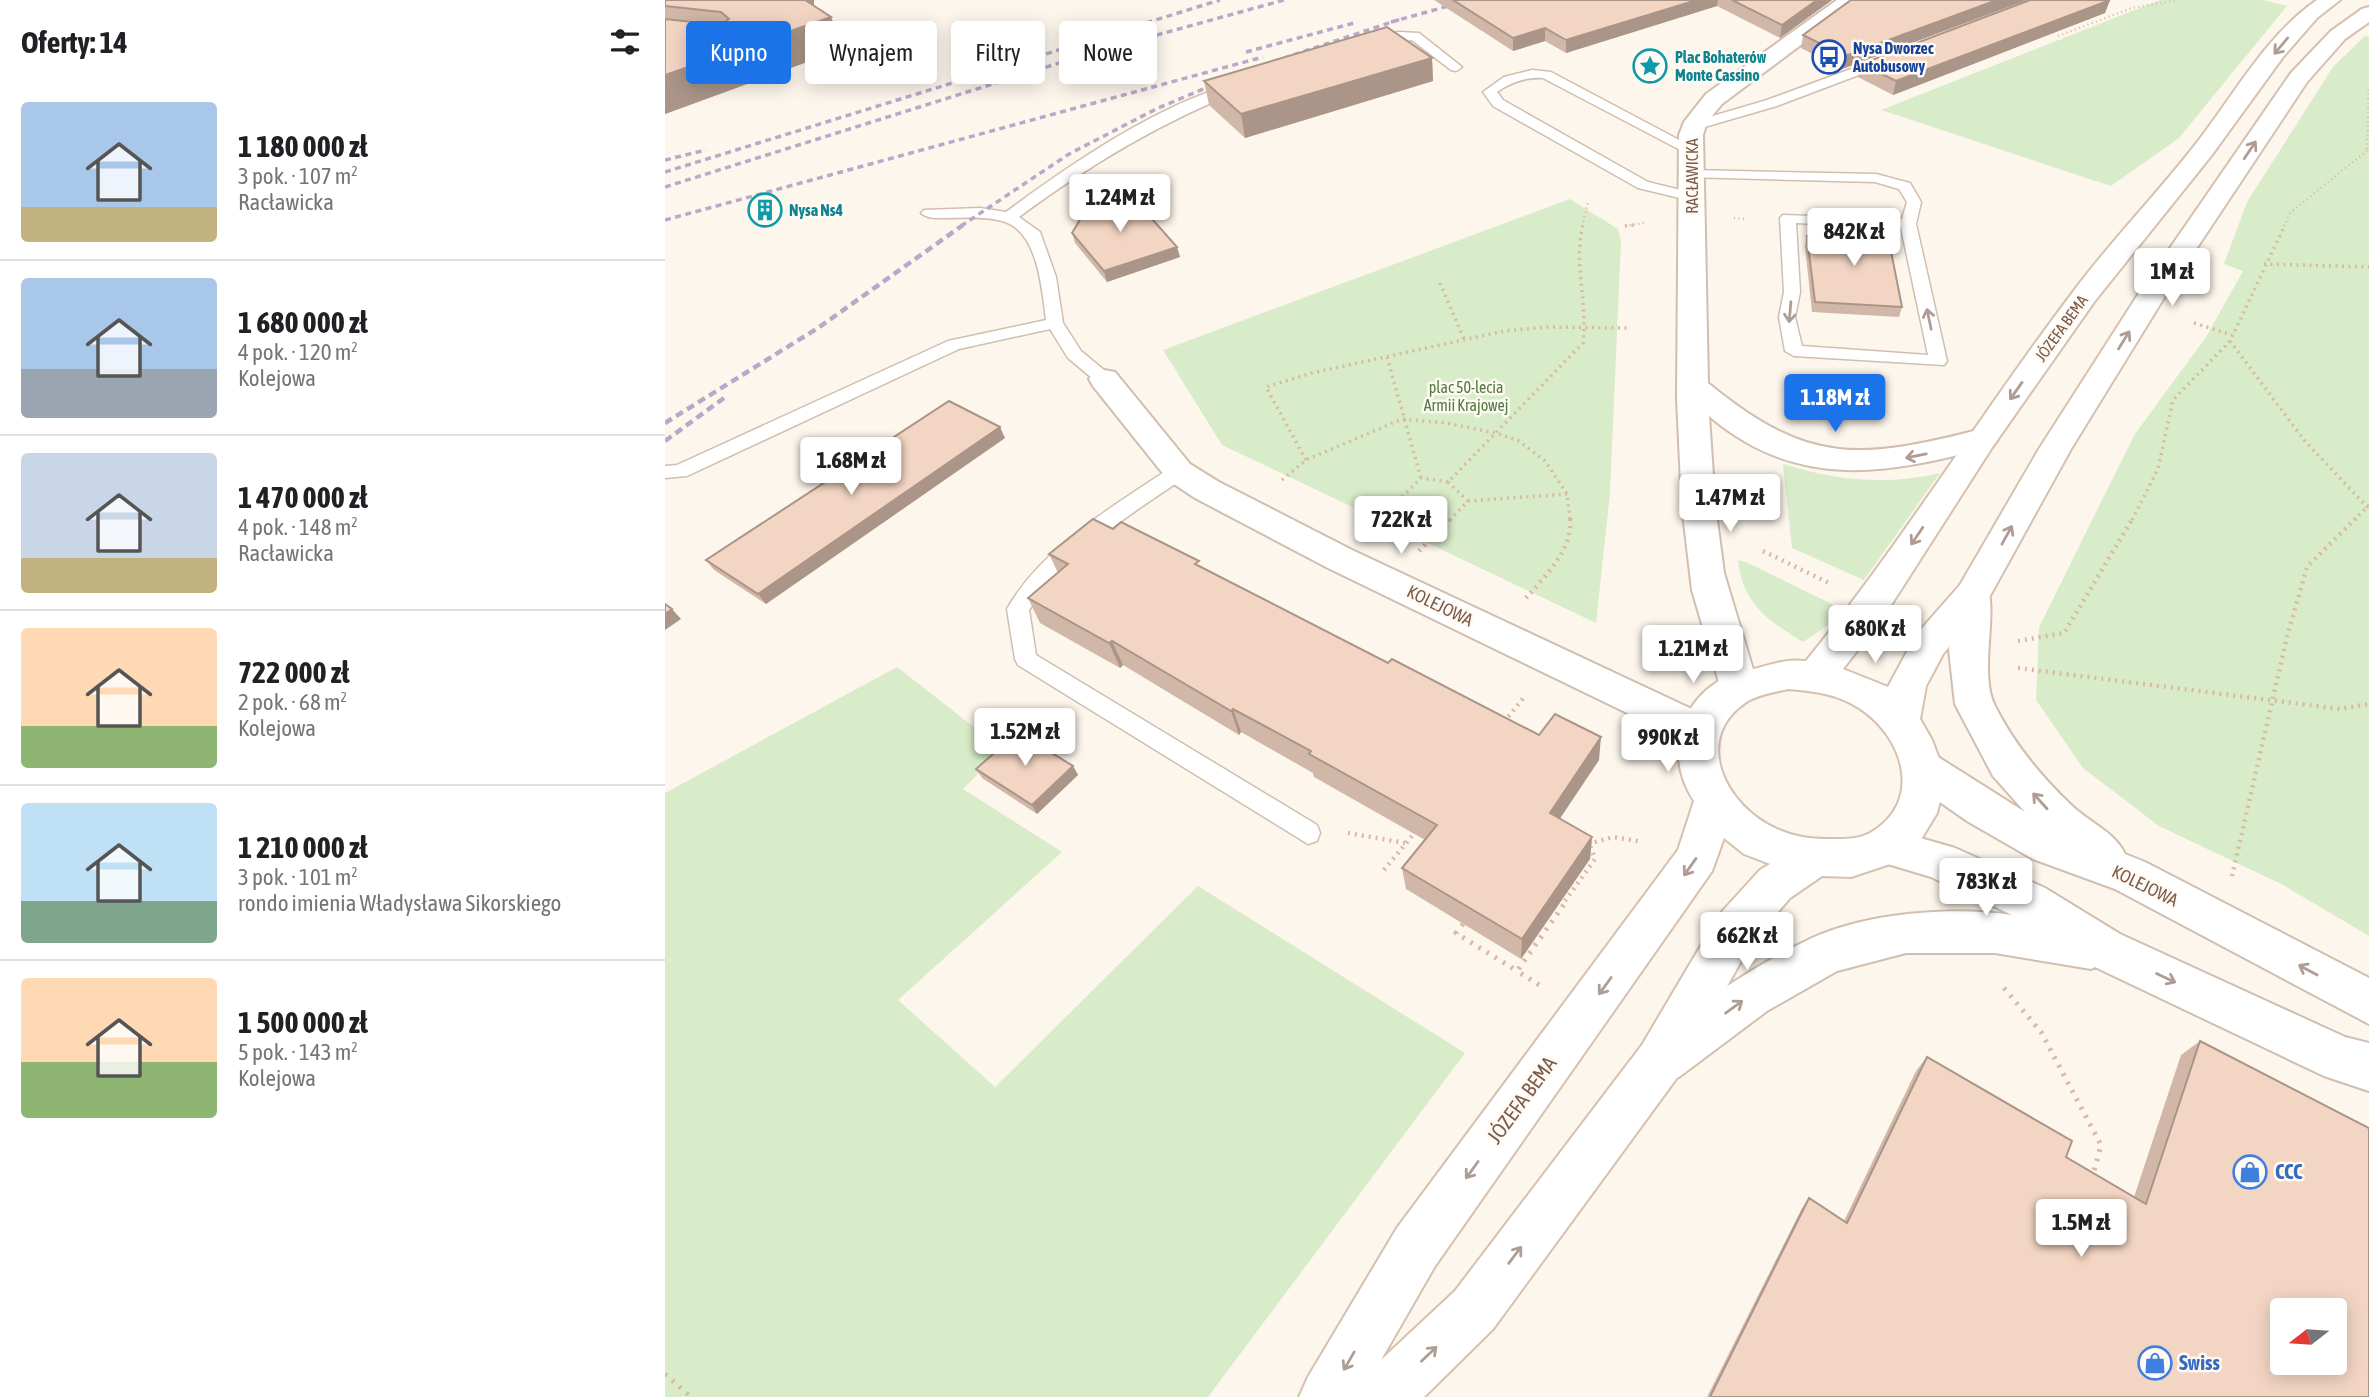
<!DOCTYPE html>
<html lang="pl">
<head>
<meta charset="utf-8">
<style>
	body { margin:0; font-family:"Asap Condensed",sans-serif; background:#f2f2f2; color:#202124; height:100vh; display:flex; flex-direction:column; font-size:26px; white-space:nowrap }
	* { box-sizing:border-box; margin:0 }
	p { font-size:23px; color:#757577 }
	.icon { flex:none; width:38px; height:38px; fill:none; stroke:currentColor; stroke-width:2; stroke-linecap:round; stroke-linejoin:round }
	.map { position:relative; flex:1; overflow:hidden }
	.panel { display:flex; flex-direction:column; background:#fff; width:665px }
	.panel>* { flex:none }
	.guide { position:absolute; left:21px; top:21px; width:665px; height:63px; display:flex; gap:14px }
	.needle { width:46px; rotate:253deg }
	.tools { position:absolute; left:1605px; top:1298px; display:grid; gap:14px }
	.tools a { display:grid; place-items:center; width:77px; height:77px; border-radius:7px; background:#fff; box-shadow:0 4px 18px #0003; font-size:35px }
	.price { position:absolute; translate:-50% -60px; padding:0 16px; border-radius:7px; background:#fff; color:#222; font-size:23px; line-height:46px; filter:drop-shadow(0 2px 4px #0008) }
	.price::after { content:''; position:absolute; left:50%; top:42px; width:21px; height:16px; margin-left:-10px; background:inherit; clip-path:polygon(0 0,100% 0,50% 100%) }
	.price.current { background:#1a73e8; color:#fff }
	ul { padding:0; list-style:none }
	li { display:flex; align-items:center; gap:21px; height:175px; padding:0 21px }
	li+li { border-top:2px solid #e0e0e0 }
	li span { display:grid; place-items:center; flex:none; width:196px; height:140px; border-radius:7px; color:#555 }
	li>.icon { margin-inline-start:auto }
	span .icon { width:84px; height:84px; fill:#fffc; stroke-width:1 }
	li b { font-size:30px }
	h2 { display:flex; justify-content:space-between; align-items:center; height:84px; padding:0 21px; font-size:30px }
	.pill { padding:0 24px; border-radius:7px; background:#fff; box-shadow:0 4px 18px #0003; font-size:24px; line-height:63px }
	.pill.current { background:#1a73e8; color:#fff }
	main { display:flex; flex:1; min-height:0 }
	.map>svg:first-child { display:block }
</style>
</head>
<body>
<main>
<section class="panel">
<h2>Oferty: 14<svg class="icon" aria-label="filters" viewBox="0 0 24 24"><path d="M4 7h16M4 17h16"/><circle cx="9" cy="7" r="2"/><circle cx="15" cy="17" r="2"/></svg></h2>
<ul>
<li><span style="background:linear-gradient(#a9c7e8 75%,#c2b280 0)"><svg class="icon" aria-label="home" viewBox="0 0 24 24"><path d="M3 11l9-7 9 7M6 9v11h12V9"/></svg></span><div><b>1 180 000 zł</b><p>3 pok. · 107 m²</p><p>Racławicka</p></div></li>
<li><span style="background:linear-gradient(#a9c7e8 65%,#9aa5b1 0)"><svg class="icon" aria-label="home" viewBox="0 0 24 24"><path d="M3 11l9-7 9 7M6 9v11h12V9"/></svg></span><div><b>1 680 000 zł</b><p>4 pok. · 120 m²</p><p>Kolejowa</p></div></li>
<li><span style="background:linear-gradient(#c9d6e8 75%,#c2b280 0)"><svg class="icon" aria-label="home" viewBox="0 0 24 24"><path d="M3 11l9-7 9 7M6 9v11h12V9"/></svg></span><div><b>1 470 000 zł</b><p>4 pok. · 148 m²</p><p>Racławicka</p></div></li>
<li><span style="background:linear-gradient(#ffd9b3 70%,#8fb573 0)"><svg class="icon" aria-label="home" viewBox="0 0 24 24"><path d="M3 11l9-7 9 7M6 9v11h12V9"/></svg></span><div><b>722 000 zł</b><p>2 pok. · 68 m²</p><p>Kolejowa</p></div></li>
<li><span style="background:linear-gradient(#bfe0f5 70%,#7fa58c 0)"><svg class="icon" aria-label="home" viewBox="0 0 24 24"><path d="M3 11l9-7 9 7M6 9v11h12V9"/></svg></span><div><b>1 210 000 zł</b><p>3 pok. · 101 m²</p><p>rondo imienia Władysława Sikorskiego</p></div></li>
<li><span style="background:linear-gradient(#ffd9b3 60%,#8fb573 0)"><svg class="icon" aria-label="home" viewBox="0 0 24 24"><path d="M3 11l9-7 9 7M6 9v11h12V9"/></svg></span><div><b>1 500 000 zł</b><p>5 pok. · 143 m²</p><p>Kolejowa</p></div></li>
</ul>
</section>
<div class="map">
<svg width="1704" height="1397" viewBox="0 0 1704 1397">
	<rect width="100%" height="100%" fill="#fdf6ec"/>
	<path fill="#d8ecc9" d="M1495,0H1598L1622,6L1514,138L1446,186L1216,110Z
		M1700,36L1704,37V936L1618,885L1494,826L1418,768L1371,700L1374,627L1470,434L1541,337L1578,271L1559,264L1582,202L1668,67Z
		M905,199L953,229L956,241L945,493L931,623L557,445L498,350Z
		M1118,464C1169,480 1222,486 1275,473L1199,580L1127,548Z
		M1073,560L1081,562L1177,609L1166,623L1138,642C1104,621 1077,604 1073,560Z
		M232,667L337,749L298,789L397,852L233,1000L330,1087L533,886L800,1053L543,1397H0V793Z"/>
	<g fill="none" stroke-linecap="round" stroke-linejoin="round">
		<defs>
			<path id="lane" d="M733,32L754,33L797,67L791,71L786,70L747,40L704,46L698,42Z
				M1224,55L1230,59L1228,62L1112,106L1029,130L1022,126L1024,123L1102,100Z
				M867,70L886,72L1033,150L1026,154L1021,153L878,78C861,77 846,82 832,92L838,100L983,182L1032,194L1034,197L1032,200L1027,201L973,188L828,106L818,92L839,77Z
				M572,83L579,87L577,90C496,122 424,165 354,217L375,232L391,277L398,323L416,351L445,375L448,379L445,383H433L403,358L385,329L294,349L22,476L0,478V466L12,465L283,341L381,320C377,289 373,230 337,221C319,216 300,218 282,218C273,218 263,219 256,213L259,210L315,208L341,212C406,164 493,104 572,83Z
				M1026,170L1211,174L1245,183L1256,202L1251,224L1282,361L1279,365L1129,356L1120,351L1114,317L1119,292L1115,218L1118,215L1237,219L1242,202L1234,189L1210,182L1021,177L1019,174L1021,171ZM1131,223L1236,228L1263,355L1137,346L1130,317L1135,292Z
				M514,466L521,467L524,472L521,477C463,515 405,553 364,610L371,655L652,825L655,833L652,841L643,844L353,665L350,659L342,609C371,558 425,521 472,490C485,482 499,470 514,466Z"/>
			<path id="street" d="M1172,0H1196L1057,104L1042,122L1038,135L1043,383C1144,466 1195,460 1317,429L1328,432L1333,439L1328,446C1224,474 1133,492 1044,416L1050,505L1059,573L1093,686L1087,697L1074,701L1061,697L1055,686L1027,590L1017,505L1012,399L1014,135L1019,122L1041,94Z
				M439,370L450,372L525,464L554,482L687,550L1048,719L1054,730L1048,741L1034,746L1020,741L663,568L530,498L503,480L428,386L424,379L428,372Z
				M1308,581L1321,585C1334,609 1313,673 1330,706C1349,744 1375,775 1405,804C1423,822 1449,831 1460,854L1480,862L1704,978V1024L1450,889L1368,859L1302,821L1245,781L1239,769L1245,757L1259,752L1273,757L1360,812L1328,776L1290,704L1284,650L1290,594L1295,585Z
				M1221,828L1290,848L1380,888L1455,934L1680,1037L1704,1043V1091L1659,1076L1430,967L1426,969L1330,953H1241L1172,971L1102,1011L1014,1077L997,1084L980,1077L973,1060L980,1043C1034,1005 1087,966 1147,938C1203,913 1286,906 1347,915L1266,877L1206,859L1200,846L1206,833Z"/>
			<path id="secondary" d="M1652,0H1675L1652,18L1618,57L1546,156L1429,302L1328,446L1221,613L1178,669L1223,687L1251,635L1295,585L1374,449L1474,293L1626,73L1666,31L1697,9L1704,7V22L1680,39L1642,82L1502,293L1406,449L1321,603L1278,654L1261,686L1255,719L1267,740L1276,764L1278,789L1272,813L1252,846L1231,862L1186,877L1157,876L1125,898L1086,943L1011,1079L828,1329L759,1397H634L643,1377L732,1228L1013,850L1029,801C1001,758 1012,705 1057,679C1067,673 1082,671 1093,668C1110,663 1124,659 1141,661C1237,543 1316,413 1408,292C1446,241 1491,195 1530,145C1568,97 1600,36 1652,0ZM1123,689C1148,691 1173,694 1194,708C1239,737 1259,802 1205,833C1192,840 1177,839 1163,839C1145,839 1129,837 1112,829C1061,807 1025,738 1083,701C1093,695 1111,692 1123,689ZM1059,838L1079,854L1105,864L1095,870L1054,915L977,1045L790,1291L716,1360L770,1266L1047,871Z"/>
		</defs>
		<use href="#lane" stroke="#d1beb0" stroke-width="3"/>
		<use href="#street" stroke="#d1beb0" stroke-width="4"/>
		<use href="#secondary" stroke="#d6c0b0" stroke-width="4"/>
		<path stroke="#d9b8a5" stroke-width="2.5" stroke-dasharray="1 3.5" stroke-linecap="butt" d="M1393,36L1467,8L1513,0
			M1702,149L1704,87
			M1069,218L1080,219
			M917,226L923,203
			M960,226L980,223
			M1619,226L1625,213L1704,149"/>
		<path stroke="#d9b8a5" stroke-width="3.5" stroke-dasharray="2 4.5" stroke-linecap="butt" d="M960,226L969,225
			M1599,264L1704,267
			M775,283L799,339
			M1529,323L1567,335
			M1565,341L1639,440L1704,509
			M722,357L756,478
			M641,460L601,387L647,373L839,331L882,327L964,328
			M617,480L641,460L737,419L781,423L831,433L854,441L880,461L902,494L905,520
			M783,482L803,501L785,520
			M803,501L902,494
			M714,520L756,478L783,482L918,343C923,300 908,266 918,225
			M1467,520L1493,469L1508,400L1565,341L1620,225
			M1689,520L1704,505"/>
		<path stroke="#d9b8a5" stroke-width="4.5" stroke-dasharray="2 5" stroke-linecap="butt" d="M707,527L716,518
			M754,551L786,518
			M1098,551L1164,583
			M861,598C880,576 908,550 905,518
			M1353,641L1399,633L1468,518
			M1353,668L1675,709L1704,704
			M839,722L860,696
			M683,833L740,843
			M923,844L948,837L973,841
			M719,870L752,830
			M1567,876L1622,637L1642,567L1691,518
			M900,901L930,859L925,846"/>
		<path stroke="#d9b8a5" stroke-width="5" stroke-dasharray="2.5 7" stroke-linecap="butt" d="M798,924L791,933L852,971
			M874,985L852,971L902,900
			M1339,988L1376,1032L1436,1145L1427,1178
			M0,1374L26,1397"/>
		<use href="#lane" fill="#fff" fill-rule="evenodd"/>
		<use href="#street" fill="#fff" fill-rule="evenodd"/>
		<use href="#secondary" fill="#fff" fill-rule="evenodd"/>
		<path stroke="#b9a8c9" stroke-width="3.5" stroke-dasharray="6 4.5" stroke-linecap="butt" d="M726,22L805,0
			M581,52L689,23
			M589,68L736,19
			M0,160L41,150
			M0,172L555,0
			M0,187L423,54L619,0
			M0,220L598,57
			M296,226L404,154L493,108L560,80"/>
		<path stroke="#b9a8c9" stroke-width="4.5" stroke-dasharray="8 5" stroke-linecap="butt" d="M0,423L153,328L298,225
			M0,441L59,398"/>
	</g>
	<path fill="#d1b7a8" d="M0,0H149V6L180,48L0,114Z
		M769,0H1167L1115,38L1052,6L901,53L880,41L848,51Z
		M1362,0L1177,69L1136,48L1138,35Z
		M1445,0L1440,13L1228,95L1193,77L1196,64Z
		M767,58L768,81L580,138L544,105L539,81Z
		M1160,228L1237,307L1234,317L1147,312L1140,246L1142,236L1158,237Z
		M407,233L512,247L515,257L442,282L410,243Z
		M340,438L101,604L49,570L41,560Z
		M448,529L536,567L723,663L874,735L934,760L895,818L927,837L925,859L856,959L741,889L737,868L760,840L649,777L648,773L576,732L574,735L458,665L455,668L375,623L363,598L393,573L384,554Z
		M408,766L413,775L372,814L317,778L311,769Z
		M1535,1041L1704,1397H1042L1136,1210L1144,1198L1179,1221L1251,1071L1262,1057L1401,1157L1469,1197L1516,1055Z"/>
	<path fill="#aa9588" d="M136,0H149V23L166,17L180,48L0,114V75Z
		M1032,0H1053L1052,6L901,53V40Z
		M1152,0H1167L1115,38L1117,25Z
		M1332,0H1362L1177,69L1180,56Z
		M1445,0L1440,13L1228,95L1231,81Z
		M880,28V41L848,51V38Z
		M767,58L768,81L580,138L576,114Z
		M512,247L515,257L442,282L439,271Z
		M335,427L340,438L101,604L93,594Z
		M7,609L16,619L0,630V614Z
		M447,641L458,665L455,668L444,643Z
		M568,709L576,732L574,735L566,711Z
		M936,737L934,760L884,835L885,813Z
		M408,766L413,775L372,814L367,805Z
		M927,837L925,859L856,959L857,939Z"/>
	<path fill="#f3d5c3" stroke="#aa9588" stroke-width="2" fill-rule="evenodd" d="M0,0H140L166,17L0,75V19L55,25L64,19L56,12L0,6Z
		M788,0H1032L901,40L880,28L848,38Z
		M1067,0H1152L1117,25Z
		M1186,0H1332L1180,56L1138,35Z
		M1365,0H1445L1231,81L1196,64Z
		M722,27L767,58L576,114L539,81Z
		M443,200L465,201L488,220L512,247L439,271L407,233L422,208Z
		M1160,228L1222,231L1237,307L1150,302L1142,236L1161,237Z
		M284,401L335,427L93,594L41,560Z
		M428,519L448,529L456,522L534,561L530,564L723,663L727,659L874,735L890,714L936,737L885,813L927,837L857,939L737,868L772,825L644,754L646,751L568,709L566,711L447,641L444,643L363,598L403,564L384,554Z
		M0,604L7,609L0,614Z
		M353,732L408,766L367,805L311,769Z
		M1535,1041L1704,1128V1397H1045L1144,1198L1182,1223L1262,1057L1407,1141L1401,1157L1481,1204ZM1617,1311H1670V1363H1617Z"/>
	<defs><path id="oneway-shaft" d="M-6 0H5M1.5-3L5.5 0L1.5 3" fill="none" stroke-width="1.6" stroke-linecap="round" stroke-linejoin="round" transform="scale(1.75)"/></defs>
	<g stroke="#af9d94">
		<use href="#oneway-shaft" transform="translate(1616 46) rotate(130)"/>
		<use href="#oneway-shaft" transform="translate(1585 150) rotate(-56)"/>
		<use href="#oneway-shaft" transform="translate(1125 312) rotate(95)"/>
		<use href="#oneway-shaft" transform="translate(1264 319) rotate(-102)"/>
		<use href="#oneway-shaft" transform="translate(1459 340) rotate(-58)"/>
		<use href="#oneway-shaft" transform="translate(1351 391) rotate(125)"/>
		<use href="#oneway-shaft" transform="translate(1251 456) rotate(169)"/>
		<use href="#oneway-shaft" transform="translate(1342 535) rotate(-61)"/>
		<use href="#oneway-shaft" transform="translate(1252 536) rotate(124)"/>
		<use href="#oneway-shaft" transform="translate(1375 801) rotate(-132)"/>
		<use href="#oneway-shaft" transform="translate(1025 867) rotate(125)"/>
		<use href="#oneway-shaft" transform="translate(1643 970) rotate(-152)"/>
		<use href="#oneway-shaft" transform="translate(1501 978) rotate(25)"/>
		<use href="#oneway-shaft" transform="translate(940 986) rotate(126)"/>
		<use href="#oneway-shaft" transform="translate(1069 1007) rotate(-36)"/>
		<use href="#oneway-shaft" transform="translate(807 1170) rotate(126)"/>
		<use href="#oneway-shaft" transform="translate(850 1255) rotate(-53)"/>
		<use href="#oneway-shaft" transform="translate(764 1354) rotate(-44)"/>
		<use href="#oneway-shaft" transform="translate(684 1361) rotate(120)"/>
	</g>
	<defs>
		<symbol id="bus-ring" viewBox="-11 -11 22 22"><circle r="9.5" fill="#fffaf3" stroke="#1a4fb4" stroke-width="1.5"/><path d="M-5-6H5V4H4V6H2V4H-2V6H-4V4H-5ZM-3.5-4V0h7V-4ZM-3.5 1.2v1.5H-2V1.2ZM2 1.2v1.5H3.5V1.2Z" fill="#1a4fb4"/></symbol>
		<symbol id="sight-ring" viewBox="-11 -11 22 22"><circle r="9.5" fill="#fffaf3" stroke="#0f9aa8" stroke-width="1.5"/><path d="M0-6L1.8-2.2L6-1.7L2.9 1.2L3.7 5.4L0 3.3L-3.7 5.4L-2.9 1.2L-6-1.7L-1.8-2.2Z" fill="#0f9aa8"/></symbol>
		<symbol id="building-ring" viewBox="-11 -11 22 22"><circle r="9.5" fill="#fffaf3" stroke="#0f9aa8" stroke-width="1.5"/><path d="M-4-6H4V6H1V3H-1V6H-4ZM-2.5-4.3h1.7v1.8h-1.7ZM.8-4.3h1.7v1.8H.8ZM-2.5-1h1.7V.8h-1.7ZM.8-1h1.7V.8H.8Z" fill="#0f9aa8"/></symbol>
		<symbol id="shop-ring" viewBox="-11 -11 22 22"><circle r="9.5" fill="#fffaf3" stroke="#3f7fe0" stroke-width="1.5"/><path d="M-5-2.5h2.3a2.7 3.5 0 0 1 5.4 0H5L5.5 6h-11ZM-1.5-2.5h3a1.5 2.3 0 0 0-3 0Z" fill="#3f7fe0"/></symbol>
	</defs>
	<g fill-rule="evenodd">
		<use href="#bus-ring" x="1145" y="38" width="38" height="38"/>
		<use href="#sight-ring" x="966" y="47" width="38" height="38"/>
		<use href="#building-ring" x="81" y="191" width="38" height="38"/>
		<use href="#shop-ring" x="1566" y="1153" width="38" height="38"/>
		<use href="#shop-ring" x="1471" y="1344" width="38" height="38"/>
	</g>
	<g text-anchor="middle" stroke-width="5" stroke-linejoin="round" paint-order="stroke">
		<g font-size="16" font-weight="bold" fill="#164399" stroke="#fffaf3" text-anchor="start">
			<text x="1188" y="54">Nysa Dworzec<tspan x="1188" dy="18">Autobusowy</tspan></text>
		</g>
		<g font-size="16" font-weight="bold" fill="#0d838f" stroke="#fffaf3" text-anchor="start">
			<text x="1010" y="63">Plac Bohaterów<tspan x="1010" dy="18">Monte Cassino</tspan></text>
			<text x="124" y="216">Nysa Ns4</text>
		</g>
		<g font-size="16" fill="#7a5c4d" stroke="#fffaf3">
			<text transform="translate(1027 176) rotate(-90)" y="6">RACŁAWICKA</text>
			<text transform="translate(1396 328) rotate(-54)" y="6">JÓZEFA BEMA</text>
		</g>
		<g font-size="16" fill="#537a41" stroke="#fffaf3">
			<text x="801" y="393">plac 50-lecia<tspan x="801" dy="18">Armii Krajowej</tspan></text>
		</g>
		<g font-size="18" fill="#7a5c4d" stroke="#fffaf3">
			<text transform="translate(775 606) rotate(26)" y="6">KOLEJOWA</text>
			<text transform="translate(1480 886) rotate(26)" y="6">KOLEJOWA</text>
		</g>
		<g font-size="21" fill="#7a5c4d" stroke="#fffaf3">
			<text transform="translate(857 1100) rotate(-54)" y="7">JÓZEFA BEMA</text>
		</g>
		<g font-size="21" font-weight="bold" fill="#366cbe" stroke="#fffaf3" text-anchor="start">
			<text x="1610" y="1179">CCC</text>
			<text x="1514" y="1370">Swiss</text>
		</g>
	</g>
</svg>
<div class="tools">
<a><svg class="needle" viewBox="-14 -14 28 28"><path d="M0-13l5 13h-10z" fill="#e53935"/><path d="M0 13l5-13h-10z" fill="#757577"/></svg></a>
</div>
<b class="price" style="left:455px;top:234px">1.24M zł</b>
<b class="price" style="left:1189px;top:268px">842K zł</b>
<b class="price" style="left:1507px;top:308px">1M zł</b>
<b class="price current" style="left:1170px;top:434px">1.18M zł</b>
<b class="price" style="left:186px;top:497px">1.68M zł</b>
<b class="price" style="left:1065px;top:534px">1.47M zł</b>
<b class="price" style="left:736px;top:556px">722K zł</b>
<b class="price" style="left:1210px;top:665px">680K zł</b>
<b class="price" style="left:1028px;top:685px">1.21M zł</b>
<b class="price" style="left:360px;top:768px">1.52M zł</b>
<b class="price" style="left:1003px;top:774px">990K zł</b>
<b class="price" style="left:1321px;top:918px">783K zł</b>
<b class="price" style="left:1082px;top:972px">662K zł</b>
<b class="price" style="left:1416px;top:1259px">1.5M zł</b>
<div class="guide">
<a class="pill current">Kupno</a>
<a class="pill">Wynajem</a>
<a class="pill">Filtry</a>
<a class="pill">Nowe</a>
</div>
</div>
</main>
</body>
</html>
